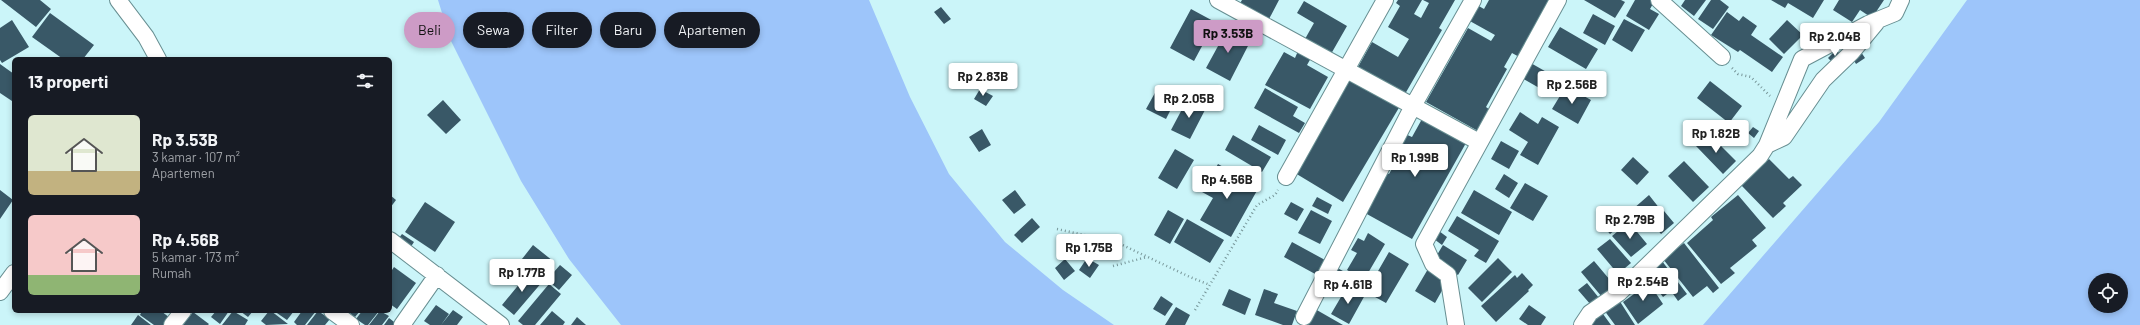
<!DOCTYPE html>
<html lang="id">
<head>
<meta charset="utf-8">
<style>
	body { margin:0; font-family:Barlow,sans-serif; background:#20242c; color:#f1f3f6; height:100vh; display:flex; flex-direction:column; font-size:15px; white-space:nowrap }
	* { box-sizing:border-box; margin:0 }
	p { font-size:13px; color:#9ea1a6 }
	.icon { flex:none; width:22px; height:22px; fill:none; stroke:currentColor; stroke-width:2; stroke-linecap:round; stroke-linejoin:round }
	.map { position:relative; flex:1; overflow:hidden }
	.panel { position:absolute; left:12px; top:57px; width:380px; height:256px; display:flex; flex-direction:column; background:#171b24; border-radius:6px; box-shadow:0 2px 6px #0003 }
	.panel>* { flex:none }
	.guide { position:absolute; left:404px; top:12px; width:380px; height:36px; display:flex; gap:8px }
	.tools { position:absolute; left:2088px; top:273px; display:grid; gap:8px }
	.tools a { display:grid; place-items:center; width:40px; height:40px; border-radius:50%; background:#171b24; box-shadow:0 2px 6px #0003; font-size:20px }
	.price { position:absolute; translate:-50% -34px; padding:0 9px; border-radius:4px; background:#fff; color:#222; font-size:13px; line-height:26px; filter:drop-shadow(0 1px 2px #0008) }
	.price::after { content:''; position:absolute; left:50%; top:24px; width:12px; height:9px; margin-left:-6px; background:inherit; clip-path:polygon(0 0,100% 0,50% 100%) }
	.price.on { background:#cd9bc6; color:#111 }
	ul { padding:0; list-style:none }
	li { display:flex; align-items:center; gap:12px; height:100px; padding:0 16px }
	li span { display:grid; place-items:center; flex:none; width:112px; height:80px; border-radius:6px; color:#555 }
	li>.icon { margin-inline-start:auto }
	span .icon { width:48px; height:48px; fill:#fffc; stroke-width:1 }
	li b { font-size:17px }
	h2 { display:flex; justify-content:space-between; align-items:center; height:48px; padding:0 16px; font-size:17px }
	.tag { padding:0 14px; border-radius:18px; background:#171b24; box-shadow:0 2px 6px #0003; font-size:14px; line-height:36px }
	.tag.on { background:#cd9bc6; color:#111 }
	.map>svg:first-child { display:block }
</style>
</head>
<body>
<div class="map">
<svg width="2140" height="325" viewBox="0 0 2140 325">
	<rect width="100%" height="100%" fill="#cbf5f9"/>
	<path fill="#9dc5fa" fill-rule="evenodd" d="M438,0H869L910,97L949,174L1005,242L1063,290L1114,325H621L569,259L521,181L450,39Z
		M1967,0H2140V325H1703L1879,122ZM2095,280H2121V306H2095Z"/>
	<path fill="#395867" d="M1,0H40L51,9L36,27Z
		M1242,0H1279L1268,21L1239,5Z
		M1398,0H1422L1414,14L1421,18L1429,3L1423,0H1455L1439,28L1442,30L1405,94L1358,67L1372,42L1398,57L1409,39L1388,27L1400,6L1396,3Z
		M1489,0H1549L1530,35L1533,37L1521,58L1512,53L1504,67L1507,69L1486,107L1490,110L1478,131L1426,102L1468,28L1491,41L1495,35L1468,20L1477,5L1484,9Z
		M1584,0H1621L1625,2L1615,18Z
		M1635,0H1650L1654,2L1650,9L1659,14L1649,30L1626,16Z
		M1685,0H1706L1694,16L1681,6Z
		M1711,0H1720L1729,7L1713,29L1698,19Z
		M1771,0H1824L1813,18L1788,3L1785,8Z
		M1839,0H1884L1872,18L1860,10L1852,22L1833,10Z
		M1304,1L1347,26L1331,54L1305,39L1314,23L1297,13Z
		M941,7L951,19L944,24L934,12Z
		M1191,9L1215,22L1194,61L1170,48Z
		M1727,12L1739,21L1743,16L1757,26L1751,35L1783,57L1772,72L1740,50L1738,52L1711,35Z
		M50,13L94,45L83,59H63L32,37Z
		M1593,14L1615,26L1605,45L1583,33Z
		M1624,19L1645,30L1632,52L1612,40Z
		M12,20L29,47L2,63L0,60V28Z
		M1787,20L1803,35L1784,54L1769,39Z
		M1229,26L1241,32L1239,36L1250,42L1230,81L1206,68Z
		M1560,27L1598,49L1586,69L1548,47Z
		M1836,50L1842,56L1834,64L1828,58Z
		M1298,51L1311,58L1307,65L1328,77L1310,109L1265,85L1284,52L1295,58Z
		M1861,52L1865,58L1856,64L1852,57Z
		M1529,62L1557,78L1548,93L1520,77Z
		M0,64L14,74V98L12,101L0,93Z
		M1351,78L1400,106L1343,202L1295,173Z
		M1710,81L1742,106L1729,123L1697,98Z
		M1566,86L1591,100L1578,124L1552,109Z
		M1265,88L1298,107L1293,116L1305,123L1299,133L1254,108Z
		M980,89L993,96L986,106L974,99Z
		M1156,91L1175,101L1166,119L1146,109Z
		M1188,98L1206,108L1190,139L1171,130Z
		M443,100L461,120L446,134L427,115Z
		M1520,112L1538,124L1542,117L1559,127L1538,165L1520,155L1528,142L1509,130Z
		M1422,119L1466,143L1412,239L1365,213L1387,173L1389,174L1397,160L1392,157L1405,134L1412,137Z
		M1259,125L1286,140L1278,155L1251,140Z
		M1753,127L1759,131L1754,138L1748,133Z
		M982,129L991,145L979,152L969,137Z
		M1709,134L1736,161L1723,174L1696,146Z
		M1233,135L1271,157L1262,172L1225,150Z
		M1501,141L1519,151L1509,169L1491,159Z
		M1175,149L1194,160L1177,189L1158,178Z
		M1633,157L1649,172L1637,185L1621,170Z
		M1769,159L1789,179L1793,176L1802,185L1783,203L1786,206L1773,218L1741,185Z
		M1684,161L1709,187L1693,202L1668,176Z
		M1218,164L1259,187L1231,237L1200,220L1213,198L1202,192Z
		M1504,174L1518,183L1509,198L1495,189Z
		M1525,183L1548,196L1533,221L1510,208Z
		M0,190L13,200L0,219Z
		M1015,190L1026,205L1014,214L1002,200Z
		M1474,190L1512,212L1499,235L1461,213Z
		M390,195L396,200L390,208Z
		M1649,195L1660,209L1645,222L1633,209Z
		M1738,195L1766,228L1752,240L1757,246L1730,268L1735,273L1721,284L1687,243L1713,220L1711,217Z
		M1317,197L1332,205L1328,214L1312,206Z
		M425,202L455,222L435,252L405,232Z
		M1291,202L1304,209L1297,221L1284,214Z
		M1168,210L1184,219L1170,244L1154,235Z
		M1311,210L1332,221L1320,244L1298,233Z
		M1664,211L1674,223L1661,234L1651,222Z
		M1617,212L1626,221L1610,234L1602,225Z
		M1457,216L1499,241L1486,263L1474,256L1479,250L1448,231Z
		M1032,218L1040,227L1022,243L1014,235Z
		M1187,219L1224,240L1210,263L1174,242Z
		M1629,222L1647,244L1631,257L1612,236Z
		M1439,231L1447,237L1442,245L1434,239Z
		M1368,233L1385,244L1364,280L1347,270L1357,253L1351,250L1358,238L1364,241Z
		M402,234L414,242L408,251L396,242Z
		M1610,239L1631,263L1618,274L1597,249Z
		M1292,242L1325,260L1317,275L1284,257Z
		M1684,243L1719,288L1713,293L1707,286L1693,297L1663,259Z
		M533,245L553,261L542,275L522,259Z
		M1443,245L1467,260L1458,275L1434,260Z
		M1389,252L1409,264L1386,303L1366,292Z
		M1087,258L1099,265L1090,278L1079,270Z
		M1498,258L1512,272L1482,302L1468,288Z
		M1065,259L1075,271L1064,280L1055,268Z
		M1594,261L1615,286L1602,297L1581,272Z
		M1662,261L1687,294L1678,301L1671,291L1663,297L1645,273Z
		M560,265L572,275L559,290L547,280Z
		M1334,266L1350,275L1338,297L1322,289Z
		M394,267L416,283L397,309L390,304V273Z
		M1428,269L1448,280L1435,303L1415,291Z
		M530,271L543,281L514,315L502,305Z
		M1522,273L1533,285L1528,290L1529,291L1496,322L1481,306L1515,275L1517,278Z
		M1647,280L1663,304L1638,324L1623,302L1634,294L1632,290Z
		M1587,283L1599,298L1591,305L1578,290Z
		M549,284L561,294L535,325H523L518,321Z
		M1348,285L1365,295L1349,324L1331,314Z
		M1229,289L1251,299L1245,315L1222,305Z
		M1264,289L1278,294L1274,303L1297,311L1292,325H1283L1255,315Z
		M1161,296L1173,304L1165,316L1153,309Z
		M1619,300L1635,325H1615L1604,310Z
		M436,305L449,314L441,325H430L424,321Z
		M1529,305L1546,317L1541,325H1528L1519,319Z
		M1176,307L1190,315L1185,325H1165Z
		M1315,309L1343,325H1306Z
		M453,310L463,317L457,325H441Z
		M142,311H161L170,318L164,325H154L140,315Z
		M216,311H229L220,324L211,317Z
		M233,311L248,320L245,325H222Z
		M240,311H253L248,317Z
		M269,311H271L288,324L266,325L261,321Z
		M274,311H294L287,320Z
		M302,311H316L305,325H297L294,322Z
		M318,311L330,319L325,325H307Z
		M347,311H360L355,317Z
		M362,311H379L368,325H365L356,319Z
		M380,311L389,316L382,325H369Z
		M552,311L565,322L563,325H540Z
		M193,312L209,324L208,325H183Z
		M1603,314L1611,325H1586Z
		M138,315L151,325H131Z
		M577,317L586,325H571Z
		M389,318L398,325H384Z"/>
	<g fill="none" stroke-linecap="round" stroke-linejoin="round">
		<defs>
			<path id="minor" d="M118,0L146,37L158,59
				M1218,0L1479,142
				M1659,0L1722,57
				M1767,145L1784,137L1823,80L1852,52L1876,23
				M1286,177L1385,0
				M390,240L501,325
				M0,292L14,273
				M332,311L351,325
				M1304,317L1413,106L1473,0
				M172,325L183,311
				M402,325L437,275
				M1456,325L1448,275L1433,264L1424,244L1558,0
				M1582,325L1590,313L1619,293L1760,156L1767,145L1802,59L1868,24L1895,13L1901,0"/>
		</defs>
		<use href="#minor" stroke="#688f92" stroke-width="18"/>
		<path stroke="#78979a" stroke-width="2.5" stroke-dasharray="1 3" stroke-linecap="butt" d="M1732,68L1738,74L1751,77L1770,96
			M1057,229L1116,242L1190,277L1210,285
			M1113,266L1147,257
			M1195,310L1257,205L1275,195L1278,190"/>
		<use href="#minor" stroke="#fff" stroke-width="16"/>
	</g>
</svg>
<div class="tools">
<a><svg class="icon" aria-label="locate" viewBox="0 0 24 24"><circle cx="12" cy="12" r="6"/><path d="M12 2v4M12 18v4M2 12h4M18 12h4"/></svg></a>
</div>
<b class="price on" style="left:1228px;top:54px">Rp 3.53B</b>
<b class="price" style="left:1835px;top:57px">Rp 2.04B</b>
<b class="price" style="left:983px;top:97px">Rp 2.83B</b>
<b class="price" style="left:1572px;top:105px">Rp 2.56B</b>
<b class="price" style="left:1189px;top:119px">Rp 2.05B</b>
<b class="price" style="left:1716px;top:154px">Rp 1.82B</b>
<b class="price" style="left:1415px;top:178px">Rp 1.99B</b>
<b class="price" style="left:1227px;top:200px">Rp 4.56B</b>
<b class="price" style="left:1630px;top:240px">Rp 2.79B</b>
<b class="price" style="left:1089px;top:268px">Rp 1.75B</b>
<b class="price" style="left:522px;top:293px">Rp 1.77B</b>
<b class="price" style="left:1643px;top:302px">Rp 2.54B</b>
<b class="price" style="left:1348px;top:305px">Rp 4.61B</b>
<div class="guide">
<a class="tag on">Beli</a>
<a class="tag">Sewa</a>
<a class="tag">Filter</a>
<a class="tag">Baru</a>
<a class="tag">Apartemen</a>
</div>
<section class="panel">
<h2>13 properti<svg class="icon" aria-label="filters" viewBox="0 0 24 24"><path d="M4 7h16M4 17h16"/><circle cx="9" cy="7" r="2"/><circle cx="15" cy="17" r="2"/></svg></h2>
<ul>
<li><span style="background:linear-gradient(#dfe7d0 70%,#c2b280 0)"><svg class="icon" aria-label="home" viewBox="0 0 24 24"><path d="M3 11l9-7 9 7M6 9v11h12V9"/></svg></span><div><b>Rp 3.53B</b><p>3 kamar · 107 m²</p><p>Apartemen</p></div></li>
<li><span style="background:linear-gradient(#f6c9c9 75%,#8fb573 0)"><svg class="icon" aria-label="home" viewBox="0 0 24 24"><path d="M3 11l9-7 9 7M6 9v11h12V9"/></svg></span><div><b>Rp 4.56B</b><p>5 kamar · 173 m²</p><p>Rumah</p></div></li>
</ul>
</section>
</div>
</body>
</html>
